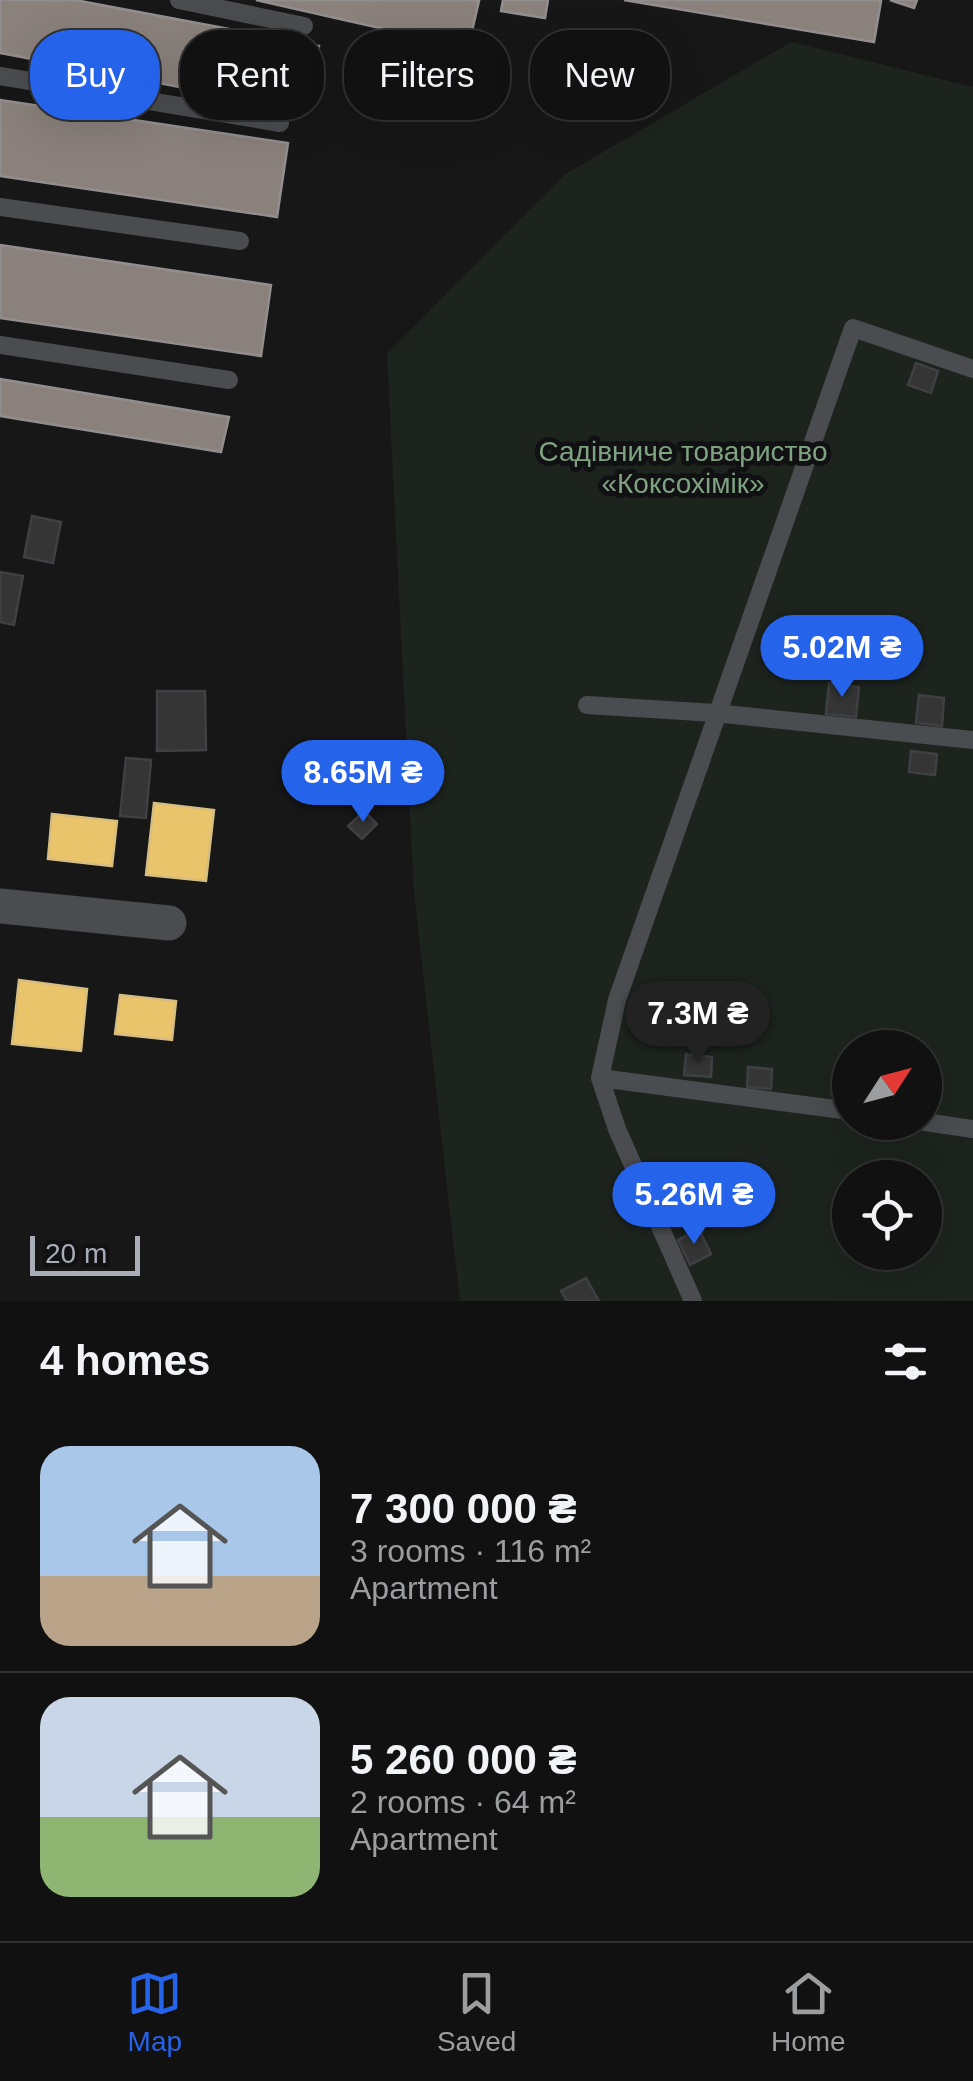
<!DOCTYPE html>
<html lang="en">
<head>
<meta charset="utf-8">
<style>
	body { margin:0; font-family:Arial,sans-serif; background:#1e1f1f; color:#f1f3f6; height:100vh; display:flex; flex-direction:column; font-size:38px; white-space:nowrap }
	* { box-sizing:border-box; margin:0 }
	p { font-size:32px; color:#9c9d9f }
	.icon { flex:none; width:55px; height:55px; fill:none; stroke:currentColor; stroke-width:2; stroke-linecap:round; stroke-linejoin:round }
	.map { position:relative; height:1301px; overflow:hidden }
	.drawer { display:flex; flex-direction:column; background:#111; flex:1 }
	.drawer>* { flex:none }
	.hud { position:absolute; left:30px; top:30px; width:915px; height:90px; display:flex; gap:20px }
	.needle { width:65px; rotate:54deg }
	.controls { position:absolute; left:832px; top:1030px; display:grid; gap:20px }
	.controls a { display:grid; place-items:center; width:110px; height:110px; border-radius:50%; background:#111; box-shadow:0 10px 40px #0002,0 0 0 2px #303131; font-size:50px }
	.scale { position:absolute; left:30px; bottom:25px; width:110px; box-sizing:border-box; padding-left:10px; border:5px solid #a8adb8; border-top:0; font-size:28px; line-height:35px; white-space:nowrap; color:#a8adb8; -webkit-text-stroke:8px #111113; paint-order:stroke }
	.price { position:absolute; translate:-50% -85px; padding:0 22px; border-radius:35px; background:#2563eb; color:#fff; font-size:32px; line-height:65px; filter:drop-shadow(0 2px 5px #0008) }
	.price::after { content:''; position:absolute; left:50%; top:60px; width:30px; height:22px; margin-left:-15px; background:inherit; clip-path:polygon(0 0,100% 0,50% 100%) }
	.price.selected { background:#222; color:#fff }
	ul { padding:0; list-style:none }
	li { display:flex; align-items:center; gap:30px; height:250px; padding:0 40px }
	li+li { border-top:2px solid #303131 }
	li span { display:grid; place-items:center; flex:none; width:280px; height:200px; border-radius:30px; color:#555 }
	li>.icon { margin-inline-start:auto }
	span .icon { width:120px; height:120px; fill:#fffc; stroke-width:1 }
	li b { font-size:42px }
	h2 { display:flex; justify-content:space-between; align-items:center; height:120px; padding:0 40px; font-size:42px }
	.chip { padding:0 35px; border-radius:40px; background:#111; box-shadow:0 10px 40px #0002,0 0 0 2px #303131; font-size:35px; line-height:90px }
	.chip.selected { background:#2563eb; color:#fff }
	.dock { display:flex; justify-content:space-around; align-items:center; height:140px; border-top:2px solid #303131; background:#111; font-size:28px; color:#9c9d9f }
	.dock a { display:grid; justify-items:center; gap:5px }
	.dock .selected { color:#2563eb }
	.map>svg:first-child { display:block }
</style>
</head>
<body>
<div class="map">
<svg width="973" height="1301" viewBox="0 0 973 1301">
	<rect width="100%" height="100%" fill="#171717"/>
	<path fill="#1d241e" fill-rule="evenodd" d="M791,42L973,87V1301H460L414,893L387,354L564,175ZM850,1048H925V1122H850ZM850,1178H925V1252H850Z"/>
	<path fill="#e9c46a" stroke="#d6bd81" stroke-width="2.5" d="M154,803L214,810L206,881L146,875Z
		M52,814L117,821L112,866L48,859Z
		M19,980L87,989L81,1051L12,1044Z
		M120,995L176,1001L172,1040L115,1034Z"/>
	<path fill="#8a817c" stroke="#938e8e" stroke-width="2.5" d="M0,0H75L319,46L307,111L0,53Z
		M256,0H473L479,1L468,48Z
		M503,0H548L545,18L501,11Z
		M624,0H874L881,1L874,42Z
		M890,0H917L914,8Z
		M0,100L288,143L277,217L0,176Z
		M0,245L271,285L261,356L0,318Z
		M0,379L229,417L221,452L0,416Z"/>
	<path fill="#353536" stroke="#3f4043" stroke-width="2.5" d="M916,363L938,371L931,393L908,385Z
		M32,516L61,522L53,563L24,557Z
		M0,572L23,576L14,625L0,622Z
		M829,683L859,687L856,717L826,714Z
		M157,691H205L206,750L157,751Z
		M919,695L944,698L942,726L916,723Z
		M911,751L937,754L935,775L909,772Z
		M126,758L151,760L146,818L120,816Z
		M364,811L377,824L362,839L348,826Z
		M686,1054L712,1057L711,1077L684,1075Z
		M748,1067L772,1069L771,1089L747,1087Z
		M699,1229L711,1254L690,1265L678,1240Z
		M586,1278L599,1301H567L561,1291Z"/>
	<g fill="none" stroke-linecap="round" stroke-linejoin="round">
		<path stroke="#4b4c50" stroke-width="18" d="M179,0L304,26
			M0,76L280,123
			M0,207L240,241
			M0,345L229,380
			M587,705L715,713L973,740
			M600,1078L850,1111
			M925,1122L973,1129
			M693,1301L617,1129L600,1078L617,1000L853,328L973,369"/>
		<path stroke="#4b4c50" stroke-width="35" d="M0,906L169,923"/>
	</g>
	<g text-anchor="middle" stroke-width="10" stroke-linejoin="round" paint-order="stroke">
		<g font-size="28" fill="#7fa381" stroke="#111113">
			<text x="683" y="461">Садівниче товариство<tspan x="683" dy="32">«Коксохімік»</tspan></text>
		</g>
	</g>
</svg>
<div class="controls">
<a><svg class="needle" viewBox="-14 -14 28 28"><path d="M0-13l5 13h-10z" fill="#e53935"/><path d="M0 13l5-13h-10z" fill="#9c9d9f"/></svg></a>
<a><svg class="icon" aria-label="locate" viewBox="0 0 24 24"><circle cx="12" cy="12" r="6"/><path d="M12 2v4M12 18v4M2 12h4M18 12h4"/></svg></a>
</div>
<div class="scale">20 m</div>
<b class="price" style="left:842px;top:700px">5.02M ₴</b>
<b class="price" style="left:363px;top:825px">8.65M ₴</b>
<b class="price selected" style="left:698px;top:1066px">7.3M ₴</b>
<b class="price" style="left:694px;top:1247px">5.26M ₴</b>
<div class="hud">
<a class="chip selected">Buy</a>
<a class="chip">Rent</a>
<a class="chip">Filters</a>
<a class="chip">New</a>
</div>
</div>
<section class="drawer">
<h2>4 homes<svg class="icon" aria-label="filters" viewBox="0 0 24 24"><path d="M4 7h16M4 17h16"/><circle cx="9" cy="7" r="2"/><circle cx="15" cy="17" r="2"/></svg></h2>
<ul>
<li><span style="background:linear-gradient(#a9c7e8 65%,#b9a48a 0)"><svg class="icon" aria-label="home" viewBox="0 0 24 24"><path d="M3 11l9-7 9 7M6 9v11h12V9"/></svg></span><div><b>7 300 000 ₴</b><p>3 rooms · 116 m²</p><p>Apartment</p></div></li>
<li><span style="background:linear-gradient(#c9d6e8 60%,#8fb573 0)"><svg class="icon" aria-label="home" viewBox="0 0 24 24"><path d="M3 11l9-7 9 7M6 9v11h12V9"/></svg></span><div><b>5 260 000 ₴</b><p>2 rooms · 64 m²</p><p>Apartment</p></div></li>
</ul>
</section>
<nav class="dock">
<a class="selected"><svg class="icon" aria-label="map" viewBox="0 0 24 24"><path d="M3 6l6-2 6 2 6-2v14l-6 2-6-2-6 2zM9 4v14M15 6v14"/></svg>Map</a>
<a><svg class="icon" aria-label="saved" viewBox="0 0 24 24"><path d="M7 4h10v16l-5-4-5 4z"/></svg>Saved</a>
<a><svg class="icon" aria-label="home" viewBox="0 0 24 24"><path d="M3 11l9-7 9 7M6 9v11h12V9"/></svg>Home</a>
</nav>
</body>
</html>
